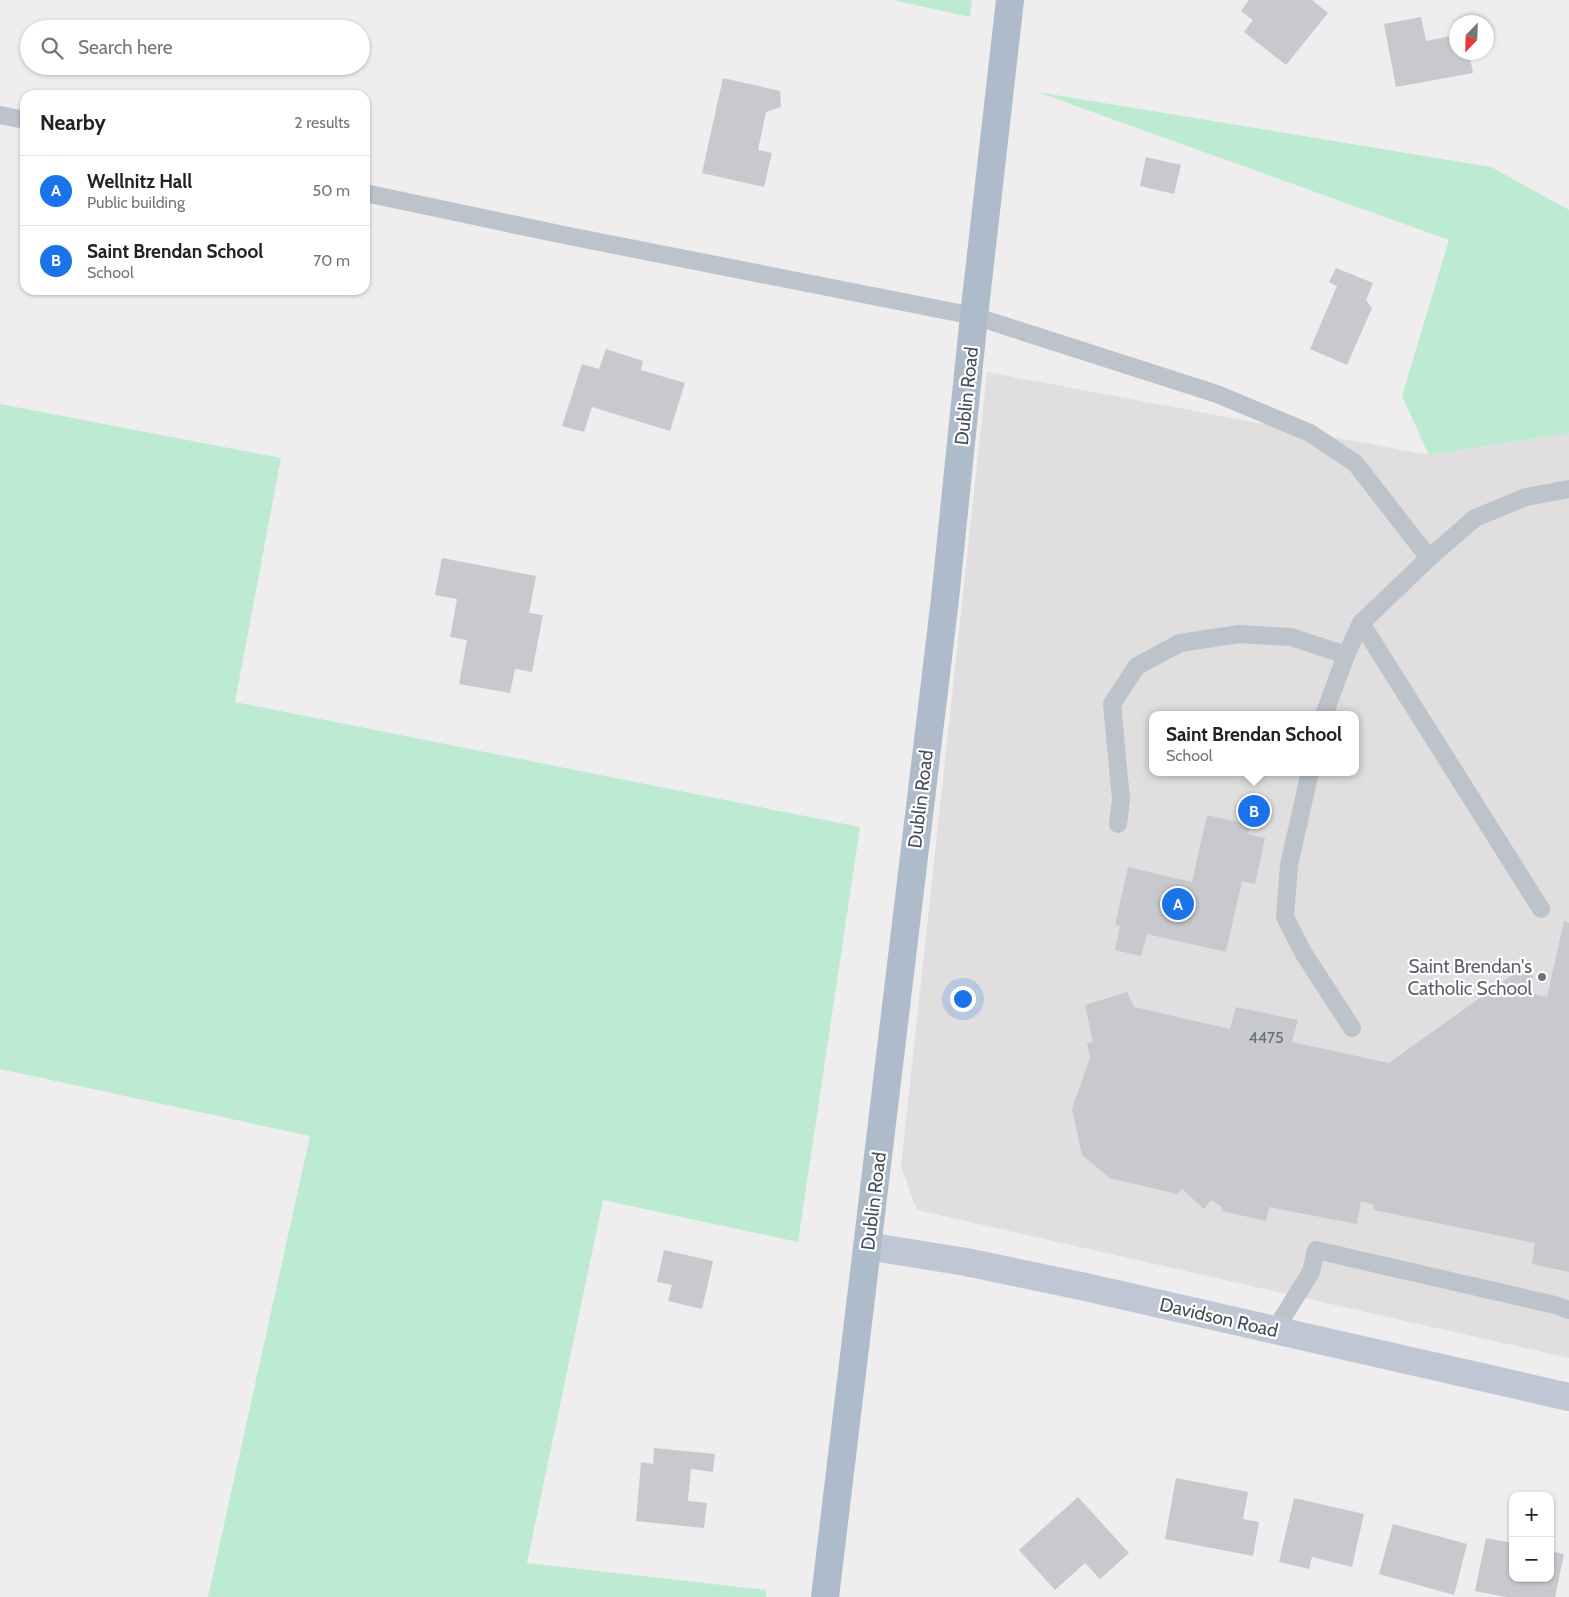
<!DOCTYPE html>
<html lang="en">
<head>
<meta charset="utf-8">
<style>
  :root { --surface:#fff; --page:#f6f6f6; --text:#222; --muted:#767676; --line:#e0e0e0; --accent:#1a73e8 }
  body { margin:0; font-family:Cabin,sans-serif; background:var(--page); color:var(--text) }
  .controls { position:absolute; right:15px; bottom:15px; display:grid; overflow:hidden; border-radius:10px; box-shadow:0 1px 4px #0004 }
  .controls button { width:45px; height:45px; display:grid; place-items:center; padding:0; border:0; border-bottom:1px solid var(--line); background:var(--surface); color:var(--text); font:25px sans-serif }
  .compass { position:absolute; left:1449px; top:15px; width:45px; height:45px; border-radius:50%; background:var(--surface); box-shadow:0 1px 4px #0004; rotate:203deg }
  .you { position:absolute; left:962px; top:998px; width:18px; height:18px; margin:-12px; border:4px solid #fff; border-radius:50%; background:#1a73e8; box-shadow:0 0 0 8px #1a73e833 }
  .badge { display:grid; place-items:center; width:32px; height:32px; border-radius:50%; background:var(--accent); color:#fff; font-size:16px; font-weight:700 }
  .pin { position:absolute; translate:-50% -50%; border:2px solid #fff; box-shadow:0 1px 5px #0006 }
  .popup { position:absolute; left:1149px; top:711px; width:210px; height:65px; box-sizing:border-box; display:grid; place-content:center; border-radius:10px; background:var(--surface); filter:drop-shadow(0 1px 4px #0005); font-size:16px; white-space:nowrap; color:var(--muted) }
  .popup b { font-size:19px; color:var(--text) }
  .popup::after { content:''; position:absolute; left:50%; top:100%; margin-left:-10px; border:10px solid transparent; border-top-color:var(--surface) }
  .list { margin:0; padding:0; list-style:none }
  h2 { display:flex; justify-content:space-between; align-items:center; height:65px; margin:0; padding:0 20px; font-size:21px }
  h2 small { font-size:16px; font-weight:400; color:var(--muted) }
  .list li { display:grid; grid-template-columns:32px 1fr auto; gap:15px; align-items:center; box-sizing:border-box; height:70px; padding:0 20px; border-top:1px solid var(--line) }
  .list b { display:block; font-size:19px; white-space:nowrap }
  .list p { margin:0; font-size:16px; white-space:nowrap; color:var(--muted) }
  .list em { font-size:16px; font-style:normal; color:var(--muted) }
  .icon { flex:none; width:28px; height:28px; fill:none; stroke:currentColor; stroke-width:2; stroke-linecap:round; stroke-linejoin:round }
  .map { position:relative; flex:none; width:1569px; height:1597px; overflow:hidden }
  .search { position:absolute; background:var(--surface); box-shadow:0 1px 4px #0004; left:20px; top:20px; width:350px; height:55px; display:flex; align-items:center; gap:12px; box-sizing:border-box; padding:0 18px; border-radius:28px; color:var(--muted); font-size:19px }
  .panel { position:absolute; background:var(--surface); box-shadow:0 1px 4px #0004; left:20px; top:90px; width:350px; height:205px; border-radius:15px }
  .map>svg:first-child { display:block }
</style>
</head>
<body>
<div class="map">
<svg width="1569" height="1597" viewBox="0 0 1569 1597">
  <rect width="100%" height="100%" fill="#efeded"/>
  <!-- education -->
  <path fill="#e0dede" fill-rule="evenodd" d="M987,372l442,83 140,-22v925l-652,-148 -16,-43zM1153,715h202v57h-202z"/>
  <!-- green -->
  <g fill="#bdebd1">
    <path d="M893,0h79l-2,17z"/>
    <path d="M1037,92l454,75 78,43v223l-140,22 -27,-59 47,-156z"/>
    <path d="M0,404l281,54 -46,244 625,125 -62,415 -195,-42 -76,363 239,27v7h-558l102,-461 -310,-67z"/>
  </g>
  <!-- building -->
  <g fill="#c7c9cf">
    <path d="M1249,0h63l16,13 -42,52 -42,-33 9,-12 -12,-9z"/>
    <path d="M1421,17l5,24 30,-6v17h13l4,21 -77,14 -12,-63z"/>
    <path d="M723,78l57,13 1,16 -15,5 -8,38 14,3 -8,34 -62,-14z"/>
    <path d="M1146,157l35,8 -7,29 -34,-8z"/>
    <path d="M1336,268l37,15 -7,17 6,8 -25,57 -37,-16 27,-63 -8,-4z"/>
    <path d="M606,349l37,12 -2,9 44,13 -15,48 -78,-24 -8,25 -22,-6 20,-62 17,5z"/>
    <path d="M442,558l94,18 -7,37 14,2 -11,57 -17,-3 -5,24 -51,-9 8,-44 -17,-3 7,-38 -22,-4z"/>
    <path d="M1207,815l43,10 -2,9 17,4 -10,46 -13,-3 -16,71 -79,-18 -6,22 -26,-6 5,-24 -5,-1 13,-58 64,15z"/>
    <path d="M1564,921l5,2v349l-37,-8 3,-21 -161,-33v-5l-13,-4 -4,23 -88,-17 -3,14 -44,-10v-4l-11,-7 -7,9 -22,-20 -5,5 -67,-16 -28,-23 -10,-46 18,-51 -3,-15 6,-1 -8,-37 42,-13 7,15 96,22 6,-22 62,13 -6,22 97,21 129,-92 15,5 -3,17 17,4z"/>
    <path d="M664,1250l49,11 -11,48 -34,-8 4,-16 -15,-3z"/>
    <path d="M654,1448l61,6 -2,18 -22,-3 -3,32 19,2 -3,25 -68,-7 5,-59 12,2z"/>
    <path d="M1176,1478l72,14 -5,27 16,3 -6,34 -88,-17z"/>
    <path d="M1078,1497l51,56 -29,26 -15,-16 -30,27 -36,-40z"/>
    <path d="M1294,1498l70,16 -12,53 -40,-10 -3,12 -30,-7z"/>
    <path d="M1393,1524l74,20 -13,51 -75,-21z"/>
    <path d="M1486,1538l27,5v35h37v-27l14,3 -9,43h-49l-31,-6z"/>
  </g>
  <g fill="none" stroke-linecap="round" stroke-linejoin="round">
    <!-- service -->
    <g stroke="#bcc3cb" stroke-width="18">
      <path d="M0,115l25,5"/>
      <path d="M365,193l199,42 410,81 243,78 93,39 45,30 74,95"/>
      <path d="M1361,623l180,286"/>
      <path d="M1324,715l22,-60 15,-32 68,-65 46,-40 51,-21 43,-8"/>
      <path d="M1310,772l-21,93 -4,52 19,37 48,74"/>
      <path d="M1118,824l3,-25 -9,-95 25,-38 43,-23 59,-9 52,3 55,18"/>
      <path d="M1275,1330l36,-58 5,-22 239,55 14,5"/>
    </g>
    <!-- secondary -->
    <path stroke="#bec7d3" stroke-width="28" d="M867,1246l99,16 115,24 488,111"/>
    <!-- primary -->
    <path stroke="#aebbca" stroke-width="28" d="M825,1597l120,-998 29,-283 36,-316"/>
  </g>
  <!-- markers -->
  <circle fill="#6b7280" stroke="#fff" stroke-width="2" cx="1542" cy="977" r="5"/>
  <g text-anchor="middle" stroke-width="4.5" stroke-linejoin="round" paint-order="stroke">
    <!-- number labels -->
    <g font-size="16" fill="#666e76">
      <text x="1266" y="1043">4475</text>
    </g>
    <!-- street labels -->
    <g font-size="19" fill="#464f59" stroke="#fff">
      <text transform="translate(966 396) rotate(-84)" y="7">Dublin Road</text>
      <text transform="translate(920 799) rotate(-83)" y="7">Dublin Road</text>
      <text transform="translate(873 1201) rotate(-83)" y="7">Dublin Road</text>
      <text transform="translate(1219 1317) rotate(13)" y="7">Davidson Road</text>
    </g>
    <!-- worship labels -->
    <g font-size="19" fill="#5b616d" stroke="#fff" text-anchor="end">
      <text x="1532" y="973">Saint Brendan's<tspan x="1532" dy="22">Catholic School</tspan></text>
    </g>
  </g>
</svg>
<div class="controls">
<button>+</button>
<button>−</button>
</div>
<svg class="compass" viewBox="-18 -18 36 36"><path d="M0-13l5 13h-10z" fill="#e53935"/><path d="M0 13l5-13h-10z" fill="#767676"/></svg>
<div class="you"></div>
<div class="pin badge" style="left:1178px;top:904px">A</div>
<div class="pin badge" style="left:1254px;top:811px">B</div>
<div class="popup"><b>Saint Brendan School</b>School</div>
<div class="search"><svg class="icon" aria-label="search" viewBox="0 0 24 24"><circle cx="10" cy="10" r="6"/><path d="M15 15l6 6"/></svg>Search here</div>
<section class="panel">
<h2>Nearby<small>2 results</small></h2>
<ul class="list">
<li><span class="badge">A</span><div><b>Wellnitz Hall</b><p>Public building</p></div><em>50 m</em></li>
<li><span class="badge">B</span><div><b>Saint Brendan School</b><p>School</p></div><em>70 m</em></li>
</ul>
</section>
</div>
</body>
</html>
